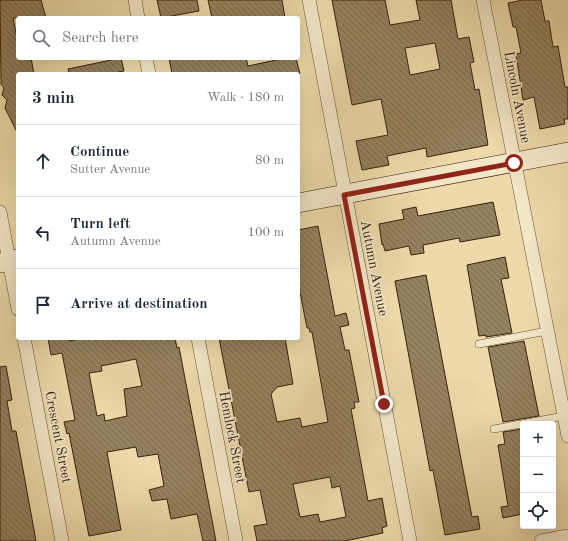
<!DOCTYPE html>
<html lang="en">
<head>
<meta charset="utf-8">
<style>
  :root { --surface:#fff; --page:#f2f2f3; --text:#1f2937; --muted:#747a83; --line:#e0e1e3 }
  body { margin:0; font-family:"Old Standard TT",serif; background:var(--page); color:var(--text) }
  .controls { position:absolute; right:12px; bottom:12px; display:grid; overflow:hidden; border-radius:4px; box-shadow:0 4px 16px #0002 }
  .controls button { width:36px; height:36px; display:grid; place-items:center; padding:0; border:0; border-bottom:1px solid var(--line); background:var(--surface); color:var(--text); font:20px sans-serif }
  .stop { position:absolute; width:12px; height:12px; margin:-9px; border:3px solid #8f2418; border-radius:50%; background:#fff }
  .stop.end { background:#8f2418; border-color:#fff; box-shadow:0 1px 4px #0008 }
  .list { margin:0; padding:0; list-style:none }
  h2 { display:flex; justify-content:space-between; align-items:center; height:52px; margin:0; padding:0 16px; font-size:17px }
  h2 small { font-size:13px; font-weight:400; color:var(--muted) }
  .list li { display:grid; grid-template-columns:26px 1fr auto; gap:12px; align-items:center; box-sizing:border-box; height:72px; padding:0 16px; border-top:1px solid var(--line) }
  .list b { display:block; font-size:15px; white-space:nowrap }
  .list p { margin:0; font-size:13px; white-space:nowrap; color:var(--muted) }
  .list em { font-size:13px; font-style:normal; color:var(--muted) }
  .icon { flex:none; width:22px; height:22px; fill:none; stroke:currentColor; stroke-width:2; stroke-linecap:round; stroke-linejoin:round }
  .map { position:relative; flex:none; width:568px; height:541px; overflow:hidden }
  .search { position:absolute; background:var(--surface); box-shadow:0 4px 16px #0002; left:16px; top:16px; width:284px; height:44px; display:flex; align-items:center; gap:10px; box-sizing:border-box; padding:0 14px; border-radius:4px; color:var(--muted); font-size:15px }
  .panel { position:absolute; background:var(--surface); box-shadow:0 4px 16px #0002; left:16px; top:72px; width:284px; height:268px; border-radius:4px }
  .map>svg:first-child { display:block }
</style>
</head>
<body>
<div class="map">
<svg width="568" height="541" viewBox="0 0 568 541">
  <defs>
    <pattern id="building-back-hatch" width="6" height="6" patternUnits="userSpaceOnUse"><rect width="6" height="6" fill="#95825e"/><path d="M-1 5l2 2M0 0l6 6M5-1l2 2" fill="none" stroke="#7a6a4c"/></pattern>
  </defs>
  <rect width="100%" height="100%" fill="#ecdaaa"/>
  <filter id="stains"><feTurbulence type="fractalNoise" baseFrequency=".005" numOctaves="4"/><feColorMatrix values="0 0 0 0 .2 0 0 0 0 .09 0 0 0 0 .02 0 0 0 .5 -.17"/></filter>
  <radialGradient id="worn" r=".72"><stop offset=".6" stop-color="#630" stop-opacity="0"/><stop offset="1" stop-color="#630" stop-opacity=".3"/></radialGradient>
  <!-- building -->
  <g fill="url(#building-back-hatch)" stroke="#36220c" fill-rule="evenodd">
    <path d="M0,0h41l5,18h-33l5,25v15h13l3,16h-16v60l-13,-26 2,-8 -5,-5 2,-7 -3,-4z"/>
    <path d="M157,0h40l2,11 -38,7z"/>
    <path d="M208,0h74l3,18h-73z"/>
    <path d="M332,0h53l5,25 30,-5 -4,-20h35l7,39 11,-2 5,25 -4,1 5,27 4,-1 9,56 -61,12 -1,-9 -39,8 2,9 -27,5 -6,-29 32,-6 -7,-36 -29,6zM435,43l5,26 -30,6 -5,-27z"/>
    <path d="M523,0h18l4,21h4l4,26 5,-1 7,41h3v32h-4l1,5 -25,5 -6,-32 -11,3 -7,-46 5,-1 -5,-26h-3l-5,-24z"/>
    <path d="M121,58l3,13 -16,3h-39l-1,-5z"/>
    <path d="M169,58h77l2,8 38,-8h10l4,16h-128z"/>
    <path d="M493,202l7,33 -40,7 -1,-4 -36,7 1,8 -13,2 -2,-9 -24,5 -2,-7 -1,1 -3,-21 25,-5 -2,-9 14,-3 2,9z"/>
    <path d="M318,226l17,90 11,-3 3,12 -9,2 5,23h4l10,52h-5l1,6 -4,1 17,92 14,-3 5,28 -5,2 1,5 -38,8h-88l-3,-15 13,-2 -7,-34 -11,2 -30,-154h66l8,46 -16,3 -6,7 6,28 23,-4 2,9 26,-5 -16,-90h-2l-1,-4h-2l-9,-46v-52zM330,477l2,11 8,-2 6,31 -26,5 -2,-8 -18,3 -7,-33z"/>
    <path d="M505,257l4,21 -8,1 11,54 -26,4v-2l-7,1 -12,-71z"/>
    <path d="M426,275l46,242 6,-1 2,13 -35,6 -12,-65 -3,1 -35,-190z"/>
    <path d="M48,338h20l1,3 15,-3h91l2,10 2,-1 37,194h-13l-6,-27 -26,5 -4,-20 -15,2 -3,-11 15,-4 -6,-32 -20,3 -2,-10 -29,5 14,78 -32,6 -20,-103 -2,1 -3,-12 11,-2 -13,-67 -11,2zM136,359l6,27 -18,3 3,27 -22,5 -1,-7 -7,2 -8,-43 13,-2 -1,-5z"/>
    <path d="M524,341l15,75 -36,6 -15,-75z"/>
    <path d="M6,366l6,34 -5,1 5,30h4l20,110h-36v-174z"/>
    <path d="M523,429v85l-20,4 -2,-11 7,-1 -10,-61 7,-1 -2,-12z"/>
  </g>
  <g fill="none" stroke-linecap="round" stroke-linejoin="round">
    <defs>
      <g id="lane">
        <path d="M479,344l68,-13"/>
        <path d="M494,429l70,-13"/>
      </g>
      <g id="street">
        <path d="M135,0l3,18"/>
        <path d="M309,0l101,541"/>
        <path d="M483,0l85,436"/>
        <path d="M146,58l3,16"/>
        <path d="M0,212l18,97"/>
        <path d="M24,338l38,203"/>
        <path d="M198,338l38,203"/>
        <path d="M541,541l27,-5"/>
      </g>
      <g id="secondary">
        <path d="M298,203l270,-51"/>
        <path d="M0,263l18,-4"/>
      </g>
    </defs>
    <!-- lane casing -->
    <use href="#lane" stroke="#645034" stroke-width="8"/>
    <!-- street casing -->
    <use href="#street" stroke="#645034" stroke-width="14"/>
    <!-- secondary casing -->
    <use href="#secondary" stroke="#36220c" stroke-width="20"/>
    <!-- lane -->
    <use href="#lane" stroke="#f3e7c8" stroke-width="7"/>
    <!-- street -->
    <use href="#street" stroke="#f3e7c8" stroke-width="13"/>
    <!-- secondary -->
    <use href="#secondary" stroke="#f3e7c8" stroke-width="19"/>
  </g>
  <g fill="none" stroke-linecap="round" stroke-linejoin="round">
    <!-- route -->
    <path stroke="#8f2418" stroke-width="5" d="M384,404l-40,-209 170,-32"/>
  </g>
  <g text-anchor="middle" stroke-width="3.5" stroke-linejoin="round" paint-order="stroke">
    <!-- street labels -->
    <g font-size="14" fill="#36220c" stroke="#f3e7c8">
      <text transform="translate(518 97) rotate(79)" y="5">Lincoln Avenue</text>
      <text transform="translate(375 268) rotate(79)" y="5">Autumn Avenue</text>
      <text transform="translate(59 437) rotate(79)" y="5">Crescent Street</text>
      <text transform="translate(233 437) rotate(79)" y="5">Hemlock Street</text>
    </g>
  </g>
  <rect width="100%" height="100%" filter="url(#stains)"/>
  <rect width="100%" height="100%" fill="url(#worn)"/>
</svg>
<div class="controls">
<button>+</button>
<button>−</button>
<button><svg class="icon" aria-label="locate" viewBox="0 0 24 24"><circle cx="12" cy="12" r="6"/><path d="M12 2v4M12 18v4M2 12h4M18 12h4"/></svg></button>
</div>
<div class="stop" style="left:514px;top:163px"></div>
<div class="stop end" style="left:384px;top:404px"></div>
<div class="search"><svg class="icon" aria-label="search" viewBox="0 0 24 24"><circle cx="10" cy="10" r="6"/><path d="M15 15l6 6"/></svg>Search here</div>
<section class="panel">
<h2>3 min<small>Walk · 180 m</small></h2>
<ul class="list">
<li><svg class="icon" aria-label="ahead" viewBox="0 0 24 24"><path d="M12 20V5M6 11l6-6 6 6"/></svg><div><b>Continue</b><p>Sutter Avenue</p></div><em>80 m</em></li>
<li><svg class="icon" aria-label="left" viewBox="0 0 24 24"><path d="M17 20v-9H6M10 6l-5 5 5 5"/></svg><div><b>Turn left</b><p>Autumn Avenue</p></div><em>100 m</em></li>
<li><svg class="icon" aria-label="arrive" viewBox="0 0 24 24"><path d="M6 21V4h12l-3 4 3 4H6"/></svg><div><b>Arrive at destination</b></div></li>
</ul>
</section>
</div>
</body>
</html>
